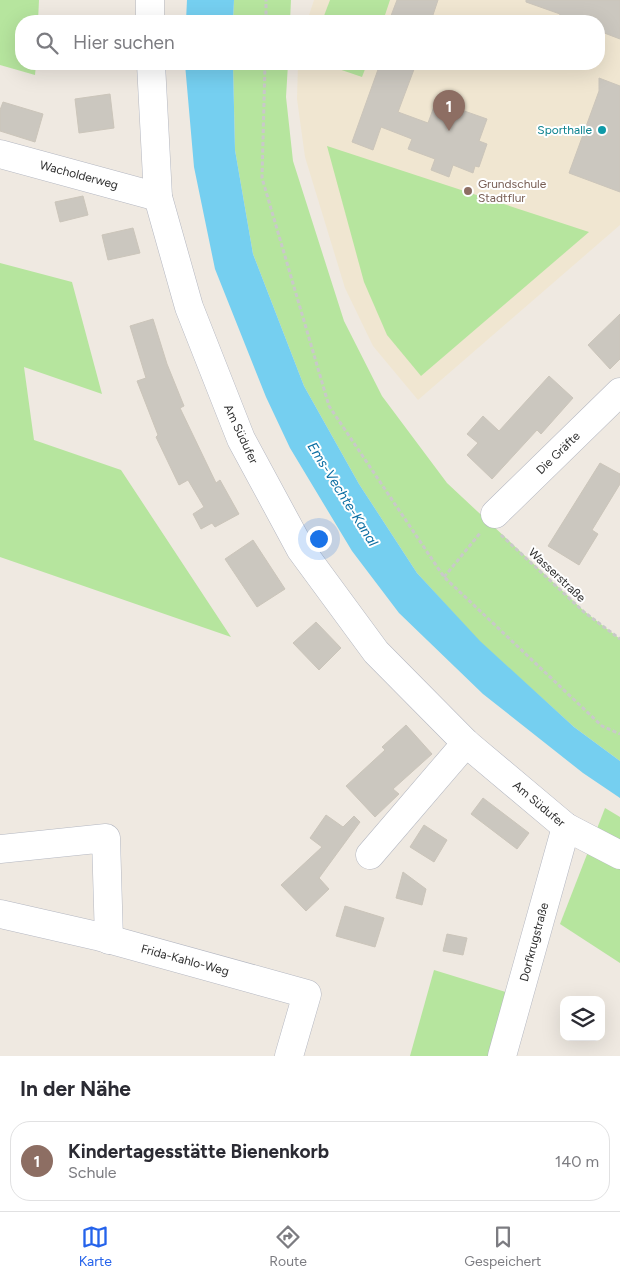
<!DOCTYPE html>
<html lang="de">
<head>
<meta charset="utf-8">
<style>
  :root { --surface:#fff; --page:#f7f7f7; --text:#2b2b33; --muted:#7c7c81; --line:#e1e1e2; --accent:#2563eb }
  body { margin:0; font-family:Figtree,sans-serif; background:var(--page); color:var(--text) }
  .controls { position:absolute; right:15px; bottom:15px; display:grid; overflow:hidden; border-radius:10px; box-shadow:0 5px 20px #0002 }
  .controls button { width:45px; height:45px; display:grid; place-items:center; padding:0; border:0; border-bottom:1px solid var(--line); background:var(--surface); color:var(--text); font:25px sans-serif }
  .you { position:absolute; left:318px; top:538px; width:18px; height:18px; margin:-12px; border:4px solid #fff; border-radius:50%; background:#1a73e8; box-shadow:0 0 0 8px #1a73e833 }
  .badge { display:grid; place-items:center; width:32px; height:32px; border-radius:50%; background:var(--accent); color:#fff; font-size:16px; font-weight:700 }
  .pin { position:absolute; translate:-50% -41px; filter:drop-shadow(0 1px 2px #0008) }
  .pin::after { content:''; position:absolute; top:26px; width:18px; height:15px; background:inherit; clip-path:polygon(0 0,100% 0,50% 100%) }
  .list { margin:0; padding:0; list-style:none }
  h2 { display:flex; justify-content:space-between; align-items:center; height:65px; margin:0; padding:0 20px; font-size:21px }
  h2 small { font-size:16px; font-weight:400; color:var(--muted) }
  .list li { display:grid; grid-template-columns:32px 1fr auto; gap:15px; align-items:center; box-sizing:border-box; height:80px; margin:0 10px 10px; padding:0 10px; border:1px solid var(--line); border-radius:20px }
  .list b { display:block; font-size:19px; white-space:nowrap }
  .list p { margin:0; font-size:16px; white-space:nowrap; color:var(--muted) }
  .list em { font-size:16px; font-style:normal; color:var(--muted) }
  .icon { flex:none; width:28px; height:28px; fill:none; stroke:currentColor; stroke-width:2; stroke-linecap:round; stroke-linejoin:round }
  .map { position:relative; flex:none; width:620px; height:1056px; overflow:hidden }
  .search { position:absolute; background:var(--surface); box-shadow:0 5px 20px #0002; left:15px; right:15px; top:15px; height:55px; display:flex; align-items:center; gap:12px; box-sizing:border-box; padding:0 18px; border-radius:20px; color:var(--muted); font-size:19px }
  .sheet { height:155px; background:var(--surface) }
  nav { display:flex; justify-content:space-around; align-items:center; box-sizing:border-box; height:70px; border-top:1px solid var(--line); background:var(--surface); font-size:14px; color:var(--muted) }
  nav a { display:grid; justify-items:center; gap:2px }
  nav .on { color:var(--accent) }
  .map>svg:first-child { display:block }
</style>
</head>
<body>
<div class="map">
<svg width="620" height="1056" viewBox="0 0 620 1056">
  <rect width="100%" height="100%" fill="#efe9e1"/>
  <!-- education -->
  <path fill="#f0e6d1" d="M314,0h306v225l-202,175 -45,-54 -28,-58 -40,-131 -8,-58 1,-35h301v-43h-292z"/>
  <!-- green -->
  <g fill="#b6e59e">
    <path d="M0,0h39l-1,21h-17v43h15l-1,11 -35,-10z"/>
    <path d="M234,0h57l-1,21h-57z"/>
    <path d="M330,0h60l-7,21h-61z"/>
    <path d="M233,64h55l-2,33 7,64 51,160 38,75 65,87 137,128 36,28v122l-46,-34 -95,-86 -62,-68 -58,-89 -55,-98 -51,-132 -18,-104z"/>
    <path d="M324,64h43l-5,13z"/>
    <path d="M327,146l262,86 -168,144 -34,-41 -23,-53z"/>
    <path d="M0,263l72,19 30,112 -78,-27 10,73 87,30 110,167 -231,-80z"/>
    <path d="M605,808l15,9v146l-60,-39z"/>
    <path d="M434,970l75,23 -17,63h-82z"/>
  </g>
  <!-- water -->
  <g fill="#75cff0">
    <path d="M187,0h47l-1,21h-47z"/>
    <path d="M185,64h48l2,86 18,104 51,132 55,98 58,89 63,68 94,86 46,34v37l-37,-25 -100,-79 -84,-81 -47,-62 -62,-103 -24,-51 -51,-128 -21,-102z"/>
  </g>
  <!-- building -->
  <g fill="#cbc7bf" stroke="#cbc5ba">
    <path d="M397,0h41l-7,21h-42z"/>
    <path d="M526,0h94v39l-21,-8v-10h-41l2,-7 -34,-12z"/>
    <path d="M380,64h36l-18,48 30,11 8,-22 51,18 -8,22 8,3 -8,23 -4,-1 -2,7 -20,-8 -4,12 -18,-7 4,-11 -27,-10 4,-10 -31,-12 -8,23 -21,-8z"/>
    <path d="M599,78l21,8v106l-51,-19 30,-82z"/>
    <path d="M110,94l4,34 -35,5 -4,-34z"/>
    <path d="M3,102l40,12 -8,28 -35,-11v-21z"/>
    <path d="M83,196l5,19 -28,7 -5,-20z"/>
    <path d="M133,228l7,25 -32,7 -6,-25z"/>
    <path d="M620,314v45l-10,10 -22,-24z"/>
    <path d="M153,319l14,45 17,42 -4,2 36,75 4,-3 19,34 -24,13 -3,-4 -11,6 -8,-15 11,-7 -16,-27 -9,5 -23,-48 2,-2 -21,-54 9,-3 -16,-52z"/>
    <path d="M549,376l24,22 -32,36 -4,-4 -45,49 -25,-24 11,-12 -11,-9 16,-18 16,15z"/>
    <path d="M600,463l20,11v10l-28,46 6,4 -19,31 -31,-19z"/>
    <path d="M253,540l32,49 -28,18 -32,-48z"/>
    <path d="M316,622l25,26 -22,22 -26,-27z"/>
    <path d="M406,725l26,29 -39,35 6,5 -24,23 -29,-31 39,-36 -3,-3z"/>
    <path d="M483,798l46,35 -12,16 -46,-35z"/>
    <path d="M326,815l17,12 11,-11 6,6 -41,56 10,11 -23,22 -25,-26 41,-38 -12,-9z"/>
    <path d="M424,825l23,15 -13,22 -24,-15z"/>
    <path d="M403,872l23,17 -4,16 -26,-7z"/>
    <path d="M345,906l39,12 -9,29 -39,-11z"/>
    <path d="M447,934l20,4 -4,17 -20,-4z"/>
  </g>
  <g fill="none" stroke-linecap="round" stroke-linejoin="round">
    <defs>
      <g id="minor">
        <path d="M150,0v21"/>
        <path d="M151,64l7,133 31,110 52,132 60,111 75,102 90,91 100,84 54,28"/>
        <path d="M0,154l158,43"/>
        <path d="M495,514l125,-122"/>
        <path d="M0,849l106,-11 3,102"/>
        <path d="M370,855l96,-112"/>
        <path d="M0,914l97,22 210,58 -18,62"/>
        <path d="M502,1056l64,-229"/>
      </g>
    </defs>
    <!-- minor casing -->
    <use href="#minor" stroke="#b4b7c1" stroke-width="29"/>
    <!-- path -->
    <g stroke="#c9c9c9" stroke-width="3" stroke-dasharray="4 2.5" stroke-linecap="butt">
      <path d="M266,21v-21"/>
      <path d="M265,64l-3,114 67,228 115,171 158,149 18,8"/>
      <path d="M501,535l83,77 36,27"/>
      <path d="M444,577l37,-45"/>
    </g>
    <!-- minor -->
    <use href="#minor" stroke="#fff" stroke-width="28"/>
  </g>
  <!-- markers -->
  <circle fill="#0f9aa8" stroke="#fff" stroke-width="2" cx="602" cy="130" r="5"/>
  <circle fill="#8d6e63" stroke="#fff" stroke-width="2" cx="468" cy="191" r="5"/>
  <g text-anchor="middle" stroke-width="4" stroke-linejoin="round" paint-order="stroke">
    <!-- culture labels -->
    <g font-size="12" fill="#0d838f" stroke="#fff" text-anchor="end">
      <text x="592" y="134">Sporthalle</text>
    </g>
    <!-- street labels -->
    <g font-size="12" fill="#2e2e2e" stroke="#fff">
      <text transform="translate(79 175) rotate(15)" y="4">Wacholderweg</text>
      <text transform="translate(241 434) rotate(65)" y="4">Am Südufer</text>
      <text transform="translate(558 453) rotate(-44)" y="4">Die Gräfte</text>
      <text transform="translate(557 575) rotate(43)" y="4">Wasserstraße</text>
      <text transform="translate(539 804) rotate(40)" y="4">Am Südufer</text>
      <text transform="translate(534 942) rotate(-75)" y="4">Dorfkrugstraße</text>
      <text transform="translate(185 960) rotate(15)" y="4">Frida-Kahlo-Weg</text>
    </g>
    <!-- education labels -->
    <g font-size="12" fill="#785e54" stroke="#fff" text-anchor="start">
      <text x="478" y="188">Grundschule<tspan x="478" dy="14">Stadtflur</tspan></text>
    </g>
    <!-- water labels -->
    <g font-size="14" font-style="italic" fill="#0d6fa3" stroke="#fff">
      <text transform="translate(343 494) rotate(58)" y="5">Ems-Vechte-Kanal</text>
    </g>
  </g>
</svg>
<div class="controls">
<button><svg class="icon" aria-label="layers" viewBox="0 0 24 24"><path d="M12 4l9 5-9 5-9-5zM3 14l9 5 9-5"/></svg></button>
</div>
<div class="you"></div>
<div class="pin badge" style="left:449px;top:131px;background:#8d6e63">1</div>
<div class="search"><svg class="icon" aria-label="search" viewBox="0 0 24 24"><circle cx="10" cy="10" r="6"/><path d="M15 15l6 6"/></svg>Hier suchen</div>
</div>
<section class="sheet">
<h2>In der Nähe<small></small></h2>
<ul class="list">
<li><span class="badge" style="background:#8d6e63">1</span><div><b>Kindertagesstätte Bienenkorb</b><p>Schule</p></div><em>140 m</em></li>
</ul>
</section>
<nav>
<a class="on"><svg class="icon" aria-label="map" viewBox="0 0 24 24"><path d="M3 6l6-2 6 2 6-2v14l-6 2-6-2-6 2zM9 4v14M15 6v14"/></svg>Karte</a>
<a><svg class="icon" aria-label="directions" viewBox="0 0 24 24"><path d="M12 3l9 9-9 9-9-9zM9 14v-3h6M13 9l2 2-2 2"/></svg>Route</a>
<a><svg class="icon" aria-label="saved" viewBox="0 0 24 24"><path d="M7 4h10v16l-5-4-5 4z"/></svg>Gespeichert</a>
</nav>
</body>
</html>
